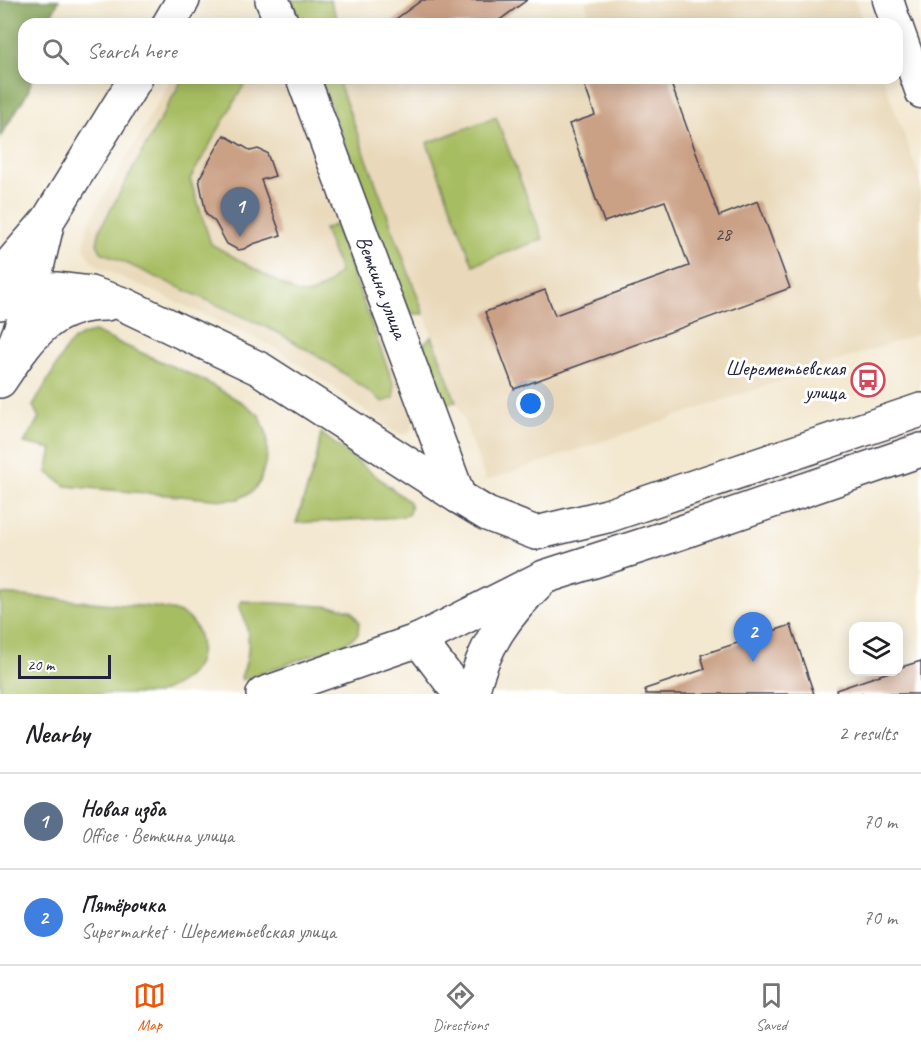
<!DOCTYPE html>
<html lang="en">
<head>
<meta charset="utf-8">
<style>
  :root { --surface:#fff; --page:#f6f6f6; --text:#202124; --muted:#757577; --line:#e0e0e0; --accent:#ea580c }
  body { margin:0; font-family:Caveat,sans-serif; background:var(--page); color:var(--text) }
  .controls { position:absolute; right:18px; bottom:18px; display:grid; overflow:hidden; border-radius:12px; box-shadow:0 3px 15px #0003 }
  .controls button { width:54px; height:54px; display:grid; place-items:center; padding:0; border:0; border-bottom:2px solid var(--line); background:var(--surface); color:var(--text); font:30px sans-serif }
  .scale { position:absolute; left:18px; bottom:15px; width:93px; box-sizing:border-box; padding-left:6px; border:3px solid #22223b; border-top:0; font-size:16px; line-height:21px; white-space:nowrap; color:#22223b; -webkit-text-stroke:4px #fff; paint-order:stroke }
  .you { position:absolute; left:531px; top:404px; width:21px; height:21px; margin:-15px; border:4px solid #fff; border-radius:50%; background:#1a73e8; box-shadow:0 0 0 9px #1a73e833 }
  .badge { display:grid; place-items:center; width:39px; height:39px; border-radius:50%; background:var(--accent); color:#fff; font-size:20px; font-weight:700 }
  .pin { position:absolute; translate:-50% -50px; filter:drop-shadow(0 2px 3px #0008) }
  .pin::after { content:''; position:absolute; top:32px; width:21px; height:18px; background:inherit; clip-path:polygon(0 0,100% 0,50% 100%) }
  .list { margin:0; padding:0; list-style:none }
  h2 { display:flex; justify-content:space-between; align-items:center; height:78px; margin:0; padding:0 24px; font-size:26px }
  h2 small { font-size:20px; font-weight:400; color:var(--muted) }
  .list li { display:grid; grid-template-columns:39px 1fr auto; gap:18px; align-items:center; box-sizing:border-box; height:96px; padding:0 24px; border-top:2px solid var(--line) }
  .list b { display:block; font-size:22px; white-space:nowrap }
  .list p { margin:0; font-size:20px; white-space:nowrap; color:var(--muted) }
  .list em { font-size:20px; font-style:normal; color:var(--muted) }
  .icon { flex:none; width:33px; height:33px; fill:none; stroke:currentColor; stroke-width:2; stroke-linecap:round; stroke-linejoin:round }
  .map { position:relative; flex:none; width:921px; height:694px; overflow:hidden }
  .search { position:absolute; background:var(--surface); box-shadow:0 3px 15px #0003; left:18px; right:18px; top:18px; height:66px; display:flex; align-items:center; gap:15px; box-sizing:border-box; padding:0 21px; border-radius:18px; color:var(--muted); font-size:22px }
  .sheet { height:270px; background:var(--surface) }
  nav { display:flex; justify-content:space-around; align-items:center; box-sizing:border-box; height:84px; border-top:2px solid var(--line); background:var(--surface); font-size:16px; color:var(--muted) }
  nav a { display:grid; justify-items:center; gap:3px }
  nav .on { color:var(--accent) }
  .map>svg:first-child { display:block }
</style>
</head>
<body>
<div class="map">
<svg width="921" height="694" viewBox="0 0 921 694">
  <rect width="100%" height="100%" fill="#fff"/>
  <filter id="ink" filterUnits="userSpaceOnUse"><feTurbulence type="fractalNoise" baseFrequency=".0167" numOctaves="2"/><feDisplacementMap in="SourceGraphic" scale="12" xChannelSelector="R" yChannelSelector="G"/><feConvolveMatrix kernelMatrix="1 2 1 2 8 2 1 2 1" color-interpolation-filters="sRGB"/></filter>
  <filter id="wash" filterUnits="userSpaceOnUse"><feTurbulence type="fractalNoise" baseFrequency=".008" numOctaves="4" result="noise"/><feDisplacementMap in="SourceGraphic" scale="24" xChannelSelector="R" yChannelSelector="G"/><feGaussianBlur stdDeviation="1.35" result="paint"/><feColorMatrix in="noise" values="0 0 0 0 0 0 0 0 0 0 0 0 0 0 0 0 0 1.4 0 .05"/><feComposite in="paint" operator="in"/></filter>
  <g filter="url(#wash)">
    <rect width="100%" height="100%" fill="#f3e8d0"/>
    <!-- built -->
    <g fill="#e9d9ba">
      <path d="M591,0h264l9,24h-333l59,-6 -5,-16z"/>
      <path d="M172,78h113l128,339v10l-3,5 -7,3 -9,-3 -77,-56 -45,-30 -172,-79 -10,-8 -6,-12 4,-23z"/>
      <path d="M337,78h53l10,14 20,-14h463l38,103v152l-435,148z"/>
    </g>
    <!-- green -->
    <g fill="#a7bd62" stroke="#64704e" stroke-width="1.5">
      <path d="M292,0h38l10,24h-38z"/>
      <path d="M183,78h65l-58,101 21,65 86,49 15,1 16,-10 12,-13 -16,-42 11,-4 59,161v12l-11,4 -57,-41 -47,-28 -178,-81 -4,-8 3,-15z"/>
      <path d="M320,78h17l87,236h-11l-8,-9z"/>
      <path d="M496,117l47,122 -70,26 -46,-122z"/>
      <path d="M94,332l107,47 42,24 17,13 7,19v21l-7,26 -8,10 -14,7 -14,1 -158,-14 -19,-14 5,-23 -28,-6 15,-25 -6,-12 34,-59c8,-9 15,-13 27,-15z"/>
      <path d="M432,336l24,66 -14,3 -19,-51 1,-11z"/>
      <path d="M321,433l88,69 2,6 -3,7 -7,2 -105,6 20,-62z"/>
      <path d="M0,594c42,4 83,7 125,11 16,1 46,2 59,10 14,8 18,26 16,40 -3,21 -26,32 -43,39h-157z"/>
      <path d="M242,601l95,6 15,4 7,11 -1,12 -12,9 -104,37 -1,-3c10,-23 10,-48 -2,-71z"/>
    </g>
    <!-- forest -->
    <path fill="#85a458" stroke="#54634a" stroke-width="1.5" d="M0,0h59l-12,24h-23v54h8l-4,14 -28,45z"/>
    <g id="blocks">
      <!-- building -->
      <g fill="#cba186">
        <path d="M422,0h105l-33,24h-105z"/>
        <path d="M582,78h87l50,138 39,-15 32,87 -276,101 -29,-77 60,-22 10,25 134,-49 -24,-65 -61,21 -35,-98 26,-9z"/>
        <path d="M224,135l27,16 7,-2 9,4 8,23 -14,4 20,55 -28,9 -9,5 -6,1 -11,-6 -12,-22 -9,-8 -7,-35z"/>
        <path d="M791,625l23,69h-168l-1,-5 60,-20 -4,-14z"/>
        <path d="M921,661v33h-84l-1,-4 53,-18h9v-4z"/>
      </g>
    </g>
  </g>
  <g filter="url(#ink)">
    <use href="#blocks" fill-opacity="0" stroke="#414051" stroke-width="1.5"/>
    <g fill="none" stroke-linecap="round" stroke-linejoin="round">
      <defs>
        <g id="minor">
          <path d="M888,0l8,24"/>
          <path d="M897,25l24,68"/>
        </g>
        <g id="tertiary">
          <path d="M272,0l10,24"/>
          <path d="M169,24l14,-24"/>
          <path d="M303,78l156,419"/>
          <path d="M0,276l48,-56 88,-142"/>
          <path d="M6,365l19,-47 22,-93"/>
          <path d="M419,640l41,54"/>
          <path d="M472,694c11,-48 34,-80 69,-114"/>
        </g>
        <g id="secondary">
          <path d="M0,303l34,-13 22,-1 34,4 33,11 137,65 199,128 28,17 49,19 71,-17 314,-106"/>
          <path d="M0,381c29,-43 49,-77 106,-77"/>
          <path d="M263,694l156,-54 125,-63 109,-35 268,-92"/>
        </g>
      </defs>
      <!-- minor casing -->
      <use href="#minor" stroke="#414051" stroke-width="33"/>
      <!-- tertiary casing -->
      <use href="#tertiary" stroke="#414051" stroke-width="36"/>
      <!-- secondary casing -->
      <use href="#secondary" stroke="#414051" stroke-width="36"/>
      <!-- minor -->
      <use href="#minor" stroke="#fff" stroke-width="30"/>
      <!-- tertiary -->
      <use href="#tertiary" stroke="#fff" stroke-width="33"/>
      <!-- secondary -->
      <use href="#secondary" stroke="#fff" stroke-width="33"/>
    </g>
  </g>
  <!-- icons -->
  <defs>
    <symbol id="bus-ring" viewBox="-11 -11 22 22"><circle r="9.5" fill="#fff" stroke="#d1495b" stroke-width="1.5"/><path d="M-5-6H5V4H4V6H2V4H-2V6H-4V4H-5ZM-3.5-4V0h7V-4ZM-3.5 1.2v1.5H-2V1.2ZM2 1.2v1.5H3.5V1.2Z" fill="#d1495b"/></symbol>
  </defs>
  <g fill-rule="evenodd">
    <use href="#bus-ring" x="849" y="361" width="38" height="38"/>
  </g>
  <g text-anchor="middle" stroke-width="6" stroke-linejoin="round" paint-order="stroke">
    <!-- number labels -->
    <g font-size="18" fill="#4c424e">
      <text x="723" y="240">28</text>
    </g>
    <!-- street labels -->
    <g font-size="21" fill="#22223b" stroke="#fff">
      <text transform="translate(382 287) rotate(69)" y="7">Веткина улица</text>
    </g>
    <!-- poi labels -->
    <g font-size="21" fill="#22223b" stroke="#fff" text-anchor="end">
      <text x="845" y="375">Шереметьевская<tspan x="845" dy="24">улица</tspan></text>
    </g>
  </g>
</svg>
<div class="controls">
<button><svg class="icon" aria-label="layers" viewBox="0 0 24 24"><path d="M12 4l9 5-9 5-9-5zM3 14l9 5 9-5"/></svg></button>
</div>
<div class="scale">20 m</div>
<div class="you"></div>
<div class="pin badge" style="left:240px;top:237px;background:#5c6f8a">1</div>
<div class="pin badge" style="left:753px;top:662px;background:#3f7fe0">2</div>
<div class="search"><svg class="icon" aria-label="search" viewBox="0 0 24 24"><circle cx="10" cy="10" r="6"/><path d="M15 15l6 6"/></svg>Search here</div>
</div>
<section class="sheet">
<h2>Nearby<small>2 results</small></h2>
<ul class="list">
<li><span class="badge" style="background:#5c6f8a">1</span><div><b>Новая изба</b><p>Office · Веткина улица</p></div><em>70 m</em></li>
<li><span class="badge" style="background:#3f7fe0">2</span><div><b>Пятёрочка</b><p>Supermarket · Шереметьевская улица</p></div><em>70 m</em></li>
</ul>
</section>
<nav>
<a class="on"><svg class="icon" aria-label="map" viewBox="0 0 24 24"><path d="M3 6l6-2 6 2 6-2v14l-6 2-6-2-6 2zM9 4v14M15 6v14"/></svg>Map</a>
<a><svg class="icon" aria-label="directions" viewBox="0 0 24 24"><path d="M12 3l9 9-9 9-9-9zM9 14v-3h6M13 9l2 2-2 2"/></svg>Directions</a>
<a><svg class="icon" aria-label="saved" viewBox="0 0 24 24"><path d="M7 4h10v16l-5-4-5 4z"/></svg>Saved</a>
</nav>
</body>
</html>
